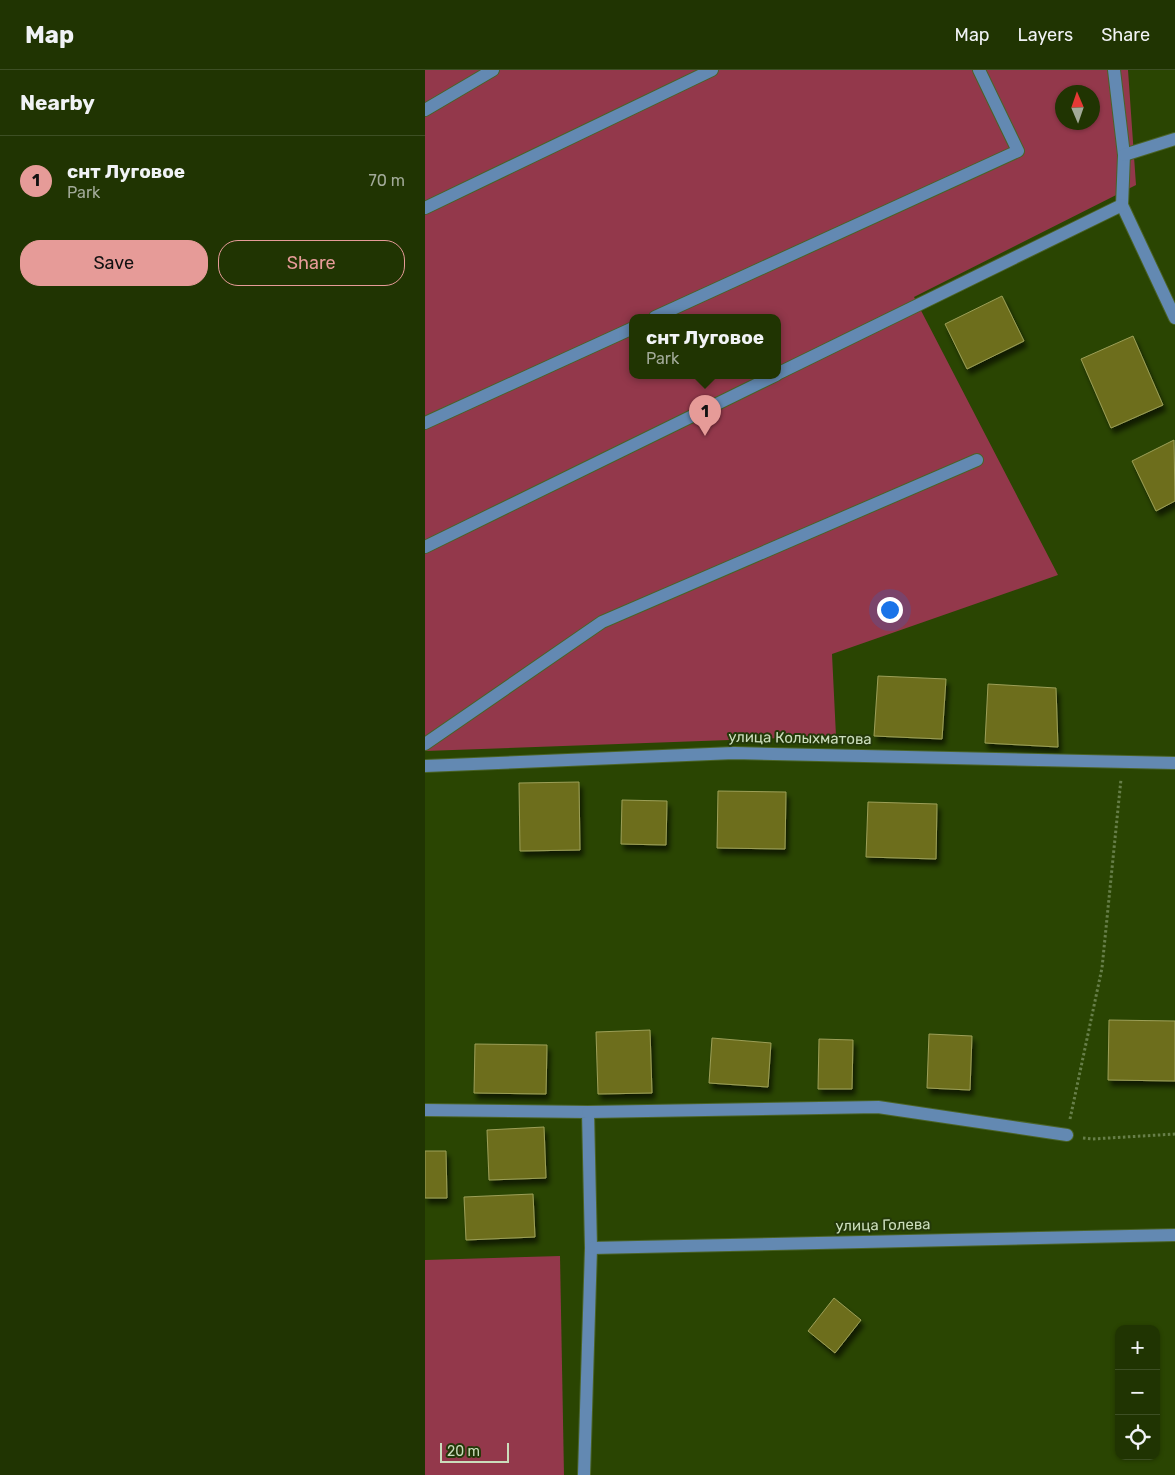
<!DOCTYPE html>
<html lang="en">
<head>
<meta charset="utf-8">
<style>
  :root { --surface:#203402; --page:#2d3f11; --text:#f1f3f6; --muted:#a2aa99; --line:#3d4f24; --accent:#e69b98 }
  body { margin:0; font-family:Rubik,sans-serif; background:var(--page); color:var(--text) }
  .controls { position:absolute; right:15px; bottom:15px; display:grid; overflow:hidden; border-radius:10px; box-shadow:0 1px 4px #0004 }
  .controls button { width:45px; height:45px; display:grid; place-items:center; padding:0; border:0; border-bottom:1px solid var(--line); background:var(--surface); color:var(--text); font:25px sans-serif }
  .compass { position:absolute; left:630px; top:15px; width:45px; height:45px; border-radius:50%; background:var(--surface); box-shadow:0 1px 4px #0004; rotate:358deg }
  .scale { position:absolute; left:15px; bottom:12px; width:69px; box-sizing:border-box; padding-left:5px; border:2px solid #cbddbc; border-top:0; font-size:14px; line-height:18px; white-space:nowrap; color:#cbddbc; -webkit-text-stroke:4px #243909; paint-order:stroke }
  .you { position:absolute; left:464px; top:539px; width:18px; height:18px; margin:-12px; border:4px solid #fff; border-radius:50%; background:#1a73e8; box-shadow:0 0 0 8px #1a73e833 }
  .badge { display:grid; place-items:center; width:32px; height:32px; border-radius:50%; background:var(--accent); color:#111; font-size:16px; font-weight:700 }
  .pin { position:absolute; translate:-50% -41px; filter:drop-shadow(0 1px 2px #0008) }
  .pin::after { content:''; position:absolute; top:26px; width:18px; height:15px; background:inherit; clip-path:polygon(0 0,100% 0,50% 100%) }
  .popup { position:absolute; left:204px; top:244px; width:152px; height:65px; box-sizing:border-box; display:grid; place-content:center; border-radius:10px; background:var(--surface); filter:drop-shadow(0 1px 4px #0005); font-size:16px; white-space:nowrap; color:var(--muted) }
  .popup b { font-size:19px; color:var(--text) }
  .popup::after { content:''; position:absolute; left:50%; top:100%; margin-left:-10px; border:10px solid transparent; border-top-color:var(--surface) }
  .list { margin:0; padding:0; list-style:none }
  h2 { display:flex; justify-content:space-between; align-items:center; height:65px; margin:0; padding:0 20px; font-size:21px }
  h2 small { font-size:16px; font-weight:400; color:var(--muted) }
  .list li { display:grid; grid-template-columns:32px 1fr auto; gap:15px; align-items:center; box-sizing:border-box; height:90px; padding:0 20px; border-top:1px solid var(--line) }
  .list b { display:block; font-size:19px; white-space:nowrap }
  .list p { margin:0; font-size:16px; white-space:nowrap; color:var(--muted) }
  .list em { font-size:16px; font-style:normal; color:var(--muted) }
  .actions { display:flex; gap:10px; padding:15px 20px }
  .actions a { flex:1; padding:11px 0; border:1px solid var(--accent); border-radius:20px; text-align:center; font-size:18px; color:var(--accent) }
  .actions .main { background:var(--accent); color:#111 }
  .icon { flex:none; width:28px; height:28px; fill:none; stroke:currentColor; stroke-width:2; stroke-linecap:round; stroke-linejoin:round }
  .map { position:relative; flex:none; width:750px; height:1405px; overflow:hidden }
  header { display:flex; align-items:center; gap:30px; box-sizing:border-box; height:70px; padding:0 25px; background:var(--surface); border-bottom:1px solid var(--line) }
  header strong { font-size:24px }
  nav { display:flex; gap:28px; margin-inline-start:auto; font-size:18px }
  main { display:flex }
  aside { flex:1; background:var(--surface) }
  .map>svg:first-child { display:block }
</style>
</head>
<body>
<header>
<strong>Map</strong>
<nav><a>Map</a><a>Layers</a><a>Share</a></nav>
</header>
<main>
<aside>
<h2>Nearby<small></small></h2>
<ul class="list">
<li><span class="badge">1</span><div><b>снт Луговое</b><p>Park</p></div><em>70 m</em></li>
</ul>
<div class="actions"><a class="main">Save</a><a>Share</a></div>
</aside>
<div class="map">
<svg width="750" height="1405" viewBox="0 0 750 1405">
  <defs>
    <filter id="shadow"><feDropShadow dx="3" dy="5.5" stdDeviation="2.5" flood-color="#0009"/></filter>
  </defs>
  <rect width="100%" height="100%" fill="#2a4502"/>
  <!-- green -->
  <g fill="#93384b" fill-rule="evenodd">
    <path d="M0,0h703l8,115 -222,112 144,278 -226,79 4,82 -411,15zM638,22h30v30h-30zM208,247h144v58h-144z"/>
    <path d="M135,1186l4,219h-139v-215z"/>
  </g>
  <!-- building -->
  <g fill="#6d6e1e" stroke="#9c9f57" filter="url(#shadow)">
    <path d="M577,226l22,45 -57,28 -22,-45z"/>
    <path d="M708,266l30,69 -52,23 -30,-69z"/>
    <path d="M749,370l1,61 -19,10 -24,-50z"/>
    <path d="M453,606l68,3 -4,60 -68,-3z"/>
    <path d="M563,614l68,4 2,59 -73,-4z"/>
    <path d="M154,712l1,68 -60,1 -1,-68z"/>
    <path d="M293,721l68,1 -1,57 -68,-1z"/>
    <path d="M197,730l45,1 -1,44 -45,-1z"/>
    <path d="M443,732l69,2 -1,55 -70,-2z"/>
    <path d="M684,950l66,1v60l-67,-1z"/>
    <path d="M225,960l2,63 -54,1 -2,-62z"/>
    <path d="M504,964l43,2 -2,54 -43,-2z"/>
    <path d="M287,968l59,5 -3,44 -59,-4z"/>
    <path d="M394,969l34,1 -1,49h-34z"/>
    <path d="M50,974l72,1 -1,49 -72,-1z"/>
    <path d="M119,1057l2,51 -57,2 -2,-50z"/>
    <path d="M0,1081h21l1,47h-22z"/>
    <path d="M108,1124l2,43 -69,3 -2,-43z"/>
    <path d="M409,1228l27,22 -26,33 -27,-22z"/>
  </g>
  <g fill="none" stroke-linecap="round" stroke-linejoin="round">
    <defs>
      <g id="minor">
        <path d="M689,0l10,85 -2,50 53,113"/>
        <path d="M0,40l68,-40"/>
        <path d="M699,85l51,-16"/>
        <path d="M0,138l287,-138"/>
        <path d="M230,247l363,-166 -39,-81"/>
        <path d="M352,304l345,-169"/>
        <path d="M0,353l208,-95"/>
        <path d="M0,477l351,-172"/>
        <path d="M0,674l177,-122 375,-162"/>
        <path d="M0,696l309,-13 441,10"/>
        <path d="M0,1040l163,2 3,136 -7,227"/>
        <path d="M163,1042l290,-5 189,28"/>
        <path d="M166,1178l584,-13"/>
      </g>
    </defs>
    <!-- minor casing -->
    <use href="#minor" stroke="#4a6327" stroke-width="14"/>
    <!-- path -->
    <g stroke="#677f49" stroke-width="3" stroke-dasharray="2.5 2.5" stroke-linecap="butt">
      <path d="M645,1049l32,-151 19,-189"/>
      <path d="M658,1068l9,1 83,-5"/>
    </g>
    <!-- minor -->
    <use href="#minor" stroke="#6389b2" stroke-width="12"/>
  </g>
  <g text-anchor="middle" stroke-width="4" stroke-linejoin="round" paint-order="stroke">
    <!-- street labels -->
    <g font-size="15" fill="#cbddbc" stroke="#243909">
      <text transform="translate(375 668) rotate(1)" y="5">улица Колыхматова</text>
      <text transform="translate(458 1155) rotate(-1)" y="5">улица Голева</text>
    </g>
  </g>
</svg>
<div class="controls">
<button>+</button>
<button>−</button>
<button><svg class="icon" aria-label="locate" viewBox="0 0 24 24"><circle cx="12" cy="12" r="6"/><path d="M12 2v4M12 18v4M2 12h4M18 12h4"/></svg></button>
</div>
<svg class="compass" viewBox="-18 -18 36 36"><path d="M0-13l5 13h-10z" fill="#e53935"/><path d="M0 13l5-13h-10z" fill="#a2aa99"/></svg>
<div class="scale">20 m</div>
<div class="you"></div>
<div class="pin badge" style="left:280px;top:366px">1</div>
<div class="popup"><b>снт Луговое</b>Park</div>
</div>
</main>
</body>
</html>
